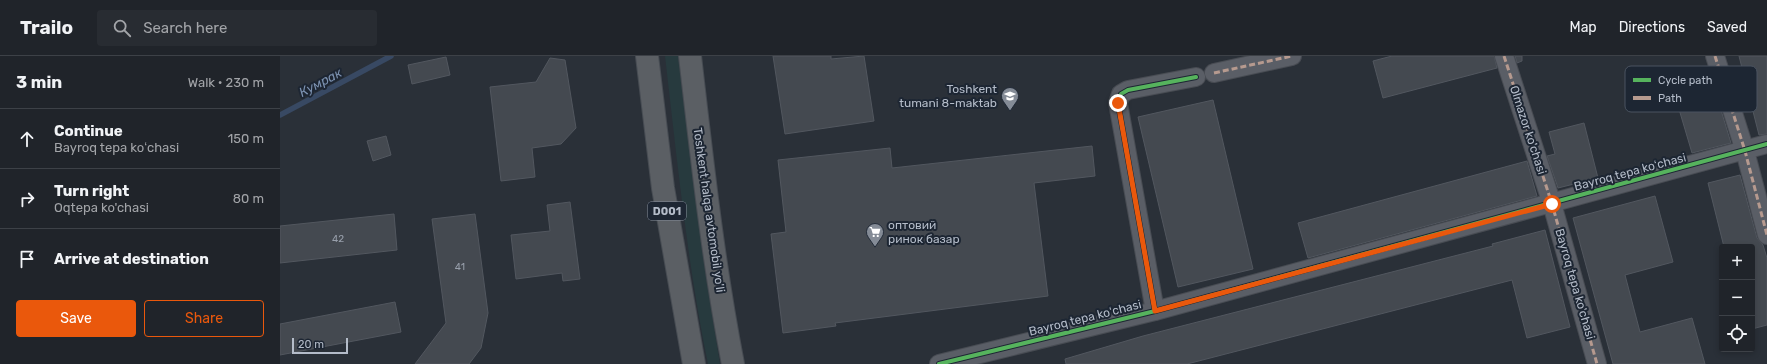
<!DOCTYPE html>
<html lang="en">
<head>
<meta charset="utf-8">
<style>
  :root { --surface:#20242a; --page:#282c32; --text:#f1f3f6; --muted:#a2a4a8; --line:#3d4147; --accent:#ea580c }
  body { margin:0; font-family:Rubik,sans-serif; background:var(--page); color:var(--text) }
  .controls { position:absolute; right:12px; bottom:12px; display:grid; overflow:hidden; border-radius:4px; box-shadow:0 2px 6px #0003 }
  .controls button { width:36px; height:36px; display:grid; place-items:center; padding:0; border:0; border-bottom:1px solid var(--line); background:var(--surface); color:var(--text); font:20px sans-serif }
  .scale { position:absolute; left:12px; bottom:10px; width:56px; box-sizing:border-box; padding-left:4px; border:2px solid #b4bcc9; border-top:0; font-size:11px; line-height:14px; white-space:nowrap; color:#b4bcc9; -webkit-text-stroke:3px #1d2633; paint-order:stroke }
  .stop { position:absolute; width:12px; height:12px; margin:-9px; border:3px solid #ea580c; border-radius:50%; background:#fff }
  .stop.end { background:#ea580c; border-color:#fff; box-shadow:0 1px 4px #0008 }
  .list { margin:0; padding:0; list-style:none }
  h2 { display:flex; justify-content:space-between; align-items:center; height:52px; margin:0; padding:0 16px; font-size:17px }
  h2 small { font-size:13px; font-weight:400; color:var(--muted) }
  .list li { display:grid; grid-template-columns:26px 1fr auto; gap:12px; align-items:center; box-sizing:border-box; height:60px; padding:0 16px; border-top:1px solid var(--line) }
  .list b { display:block; font-size:15px; white-space:nowrap }
  .list p { margin:0; font-size:13px; white-space:nowrap; color:var(--muted) }
  .list em { font-size:13px; font-style:normal; color:var(--muted) }
  .actions { display:flex; gap:8px; padding:12px 16px }
  .actions a { flex:1; padding:9px 0; border:1px solid var(--accent); border-radius:4px; text-align:center; font-size:14px; color:var(--accent) }
  .actions .main { background:var(--accent); color:#fff }
  .icon { flex:none; width:22px; height:22px; fill:none; stroke:currentColor; stroke-width:2; stroke-linecap:round; stroke-linejoin:round }
  .map { position:relative; flex:none; width:1487px; height:308px; overflow:hidden }
  header { display:flex; align-items:center; gap:24px; box-sizing:border-box; height:56px; padding:0 20px; background:var(--surface); border-bottom:1px solid var(--line) }
  header strong { font-size:19px }
  nav { display:flex; gap:22px; margin-inline-start:auto; font-size:14px }
  .search { width:280px; height:36px; background:var(--page); display:flex; align-items:center; gap:10px; box-sizing:border-box; padding:0 14px; border-radius:4px; color:var(--muted); font-size:15px }
  main { display:flex }
  aside { flex:1; background:var(--surface) }
  .map>svg:first-child { display:block }
</style>
</head>
<body>
<header>
<strong>Trailo</strong>
<div class="search"><svg class="icon" aria-label="search" viewBox="0 0 24 24"><circle cx="10" cy="10" r="6"/><path d="M15 15l6 6"/></svg>Search here</div>
<nav><a>Map</a><a>Directions</a><a>Saved</a></nav>
</header>
<main>
<aside>
<h2>3 min<small>Walk · 230 m</small></h2>
<ul class="list">
<li><svg class="icon" aria-label="ahead" viewBox="0 0 24 24"><path d="M12 20V5M6 11l6-6 6 6"/></svg><div><b>Continue</b><p>Bayroq tepa koʻchasi</p></div><em>150 m</em></li>
<li><svg class="icon" aria-label="right" viewBox="0 0 24 24"><path d="M7 20v-9h11M14 6l5 5-5 5"/></svg><div><b>Turn right</b><p>Oqtepa ko'chasi</p></div><em>80 m</em></li>
<li><svg class="icon" aria-label="arrive" viewBox="0 0 24 24"><path d="M6 21V4h12l-3 4 3 4H6"/></svg><div><b>Arrive at destination</b></div></li>
</ul>
<div class="actions"><a class="main">Save</a><a>Share</a></div>
</aside>
<div class="map">
<svg width="1487" height="308" viewBox="0 0 1487 308">
  <rect width="100%" height="100%" fill="#2a3038"/>
  <!-- green -->
  <path fill="#273a3e" d="M385,0h13l27,214 15,94h-12c-21,-102 -31,-205 -43,-308z"/>
  <g fill="none" stroke-linecap="round" stroke-linejoin="round">
    <!-- stream -->
    <path stroke="#384963" stroke-width="5.5" d="M0,59l111,-59"/>
  </g>
  <!-- building -->
  <g fill="#444950" stroke="#52575f">
    <path d="M493,0h58v3l33,-3 10,65 -89,13z"/>
    <path d="M1112,0h102l3,12 -114,30 -10,-37z"/>
    <path d="M1235,0h7v5l-5,2z"/>
    <path d="M1459,0h28v78l-8,1z"/>
    <path d="M166,1l4,18 -38,9 -4,-19z"/>
    <path d="M270,2l15,2 11,68 -15,16 -29,4 3,29 -34,4 -11,-94 46,-5z"/>
    <path d="M1434,31l17,56 -39,10 -16,-54z"/>
    <path d="M933,44l40,169 -75,18 -40,-170z"/>
    <path d="M1304,67l14,55 -40,10 -11,-32 8,-2 -6,-22z"/>
    <path d="M106,80l5,19 -18,6 -6,-20z"/>
    <path d="M812,90l3,30 -61,7 14,113 -213,27 1,3 -53,7 -12,-99 15,-2 -8,-72 112,-12 2,20z"/>
    <path d="M1247,105l10,35 -229,62 -10,-35z"/>
    <path d="M1460,119l17,63 6,7 4,13v67l-15,4v-82h-28l-16,-64z"/>
    <path d="M1375,140l18,66 -48,13 15,57 52,-14 13,46h-92l-40,-146z"/>
    <path d="M290,146l10,77 -17,2 -1,-8 -46,6 -5,-44 39,-4 -3,-26z"/>
    <path d="M114,158l3,36 -117,13v-37z"/>
    <path d="M195,158l13,99 -7,35 -12,16h-54l31,-41 -14,-104z"/>
    <path d="M1265,174l25,97 -43,11 -15,-58 -325,84h-121l-1,-5 78,-23 350,-90 -1,-2z"/>
    <path d="M115,246l6,30 -121,23v-31z"/>
  </g>
  <g fill="none" stroke-linecap="round" stroke-linejoin="round">
    <defs>
      <g id="minor">
        <path d="M1224,0l48,148 45,160"/>
        <path d="M1435,0l30,95 22,84"/>
        <path d="M934,17l78,-17"/>
        <path d="M875,255l-37,-208 3,-9 7,-4 68,-13"/>
        <path d="M659,308l216,-53 612,-167"/>
      </g>
      <g id="trunk">
        <path d="M367,0l16,132 31,176"/>
        <path d="M410,0c12,103 23,206 43,308"/>
      </g>
    </defs>
    <!-- minor casing -->
    <use href="#minor" stroke="#484c53" stroke-width="20"/>
    <!-- trunk casing -->
    <use href="#trunk" stroke="#474c53" stroke-width="24"/>
    <!-- minor -->
    <use href="#minor" stroke="#5a5e66" stroke-width="18"/>
    <!-- trunk -->
    <use href="#trunk" stroke="#5b5f64" stroke-width="22"/>
    <!-- quiet -->
    <g stroke="#b69a8f" stroke-width="3" stroke-dasharray="6 3" stroke-linecap="butt">
      <path d="M1224,0l48,148 45,160"/>
      <path d="M1435,0l30,95 22,84"/>
      <path d="M934,17l78,-17"/>
    </g>
    <defs>
      <g id="cycleway">
        <path d="M875,255l-37,-208 3,-9 7,-4 68,-13"/>
        <path d="M659,308l216,-53 612,-167"/>
      </g>
    </defs>
    <!-- cycleway casing -->
    <use href="#cycleway" stroke="#1d2633" stroke-width="6"/>
    <!-- cycleway -->
    <use href="#cycleway" stroke="#56b35d" stroke-width="4"/>
  </g>
  <g fill="none" stroke-linecap="round" stroke-linejoin="round">
    <!-- route -->
    <path stroke="#ea580c" stroke-width="5" d="M838,47l37,208 397,-107"/>
  </g>
  <!-- icons -->
  <defs>
    <symbol id="school-pin" viewBox="-11 -11 22 30"><path d="M0 17L-7.5 6A9.5 9.5 0 1 1 7.5 6Z" fill="#848b96" stroke="#1d2633"/><path d="M0-5L7-2L0 1L-7-2ZM-4 1L0 2.5L4 1V4Q0 6-4 4Z" fill="#fff"/></symbol>
    <symbol id="supermarket-pin" viewBox="-11 -11 22 30"><path d="M0 17L-7.5 6A9.5 9.5 0 1 1 7.5 6Z" fill="#848b96" stroke="#1d2633"/><path d="M-6-5.5h2.5l.6 2H6L4.5 2H-2.5L-4.4-4H-6ZM-1.5 3.2a1.3 1.3 0 1 0 .1 0ZM3 3.2a1.3 1.3 0 1 0 .1 0Z" fill="#fff"/></symbol>
  </defs>
  <g fill-rule="evenodd">
    <use href="#school-pin" x="720" y="30" width="20" height="27"/>
    <use href="#supermarket-pin" x="585" y="166" width="20" height="27"/>
  </g>
  <g text-anchor="middle" stroke-width="4" stroke-linejoin="round" paint-order="stroke">
    <!-- number labels -->
    <g font-size="10" fill="#989fab">
      <text x="58" y="186">42</text>
      <text x="180" y="214">41</text>
    </g>
    <!-- shield labels -->
    <rect fill="#1d2633" stroke="#878f9c" stroke-width="1" x="368" y="146" width="38" height="18" rx="3"/>
    <g font-size="11" font-weight="bold" fill="#b4bcc9">
      <text x="387" y="159">D001</text>
    </g>
    <!-- poi labels -->
    <g font-size="12" fill="#b4bcc9" stroke="#1d2633" text-anchor="end">
      <text x="717" y="37">Toshkent<tspan x="717" dy="14">tumani 8-maktab</tspan></text>
      <text x="608" y="173" text-anchor="start">оптовий<tspan x="608" dy="14">ринок базар</tspan></text>
    </g>
    <!-- street labels -->
    <g font-size="12" fill="#b4bcc9" stroke="#1d2633">
      <text transform="translate(1248 74) rotate(72)" y="4">Olmazor ko'chasi</text>
      <text transform="translate(1350 116) rotate(-15)" y="4">Bayroq tepa koʻchasi</text>
      <text transform="translate(429 154) rotate(82)" y="4">Toshkent halqa avtomobil yo'li</text>
      <text transform="translate(1295 228) rotate(74)" y="4">Bayroq tepa ko'chasi</text>
      <text transform="translate(805 262) rotate(-14)" y="4">Bayroq tepa koʻchasi</text>
    </g>
    <!-- water labels -->
    <g font-size="13" font-style="italic" fill="#7c92b1" stroke="#1d2633">
      <text transform="translate(40 26) rotate(-28)" y="5">Кумрак</text>
    </g>
  </g>
  <!-- legend -->
  <rect x="1345" y="10" width="132" height="46" rx="6" fill="#1d2633" stroke="#4a5360" stroke-width="1"/>
  <rect x="1353" y="22" width="18" height="4" fill="#56b35d"/>
  <rect x="1353" y="40" width="18" height="4" fill="#b69a8f"/>
  <g font-size="11" fill="#b4bcc9">
    <text x="1378" y="28">Cycle path</text>
    <text x="1378" y="46">Path</text>
  </g>
</svg>
<div class="controls">
<button>+</button>
<button>−</button>
<button><svg class="icon" aria-label="locate" viewBox="0 0 24 24"><circle cx="12" cy="12" r="6"/><path d="M12 2v4M12 18v4M2 12h4M18 12h4"/></svg></button>
</div>
<div class="scale">20 m</div>
<div class="stop" style="left:1272px;top:148px"></div>
<div class="stop end" style="left:838px;top:47px"></div>
</div>
</main>
</body>
</html>
